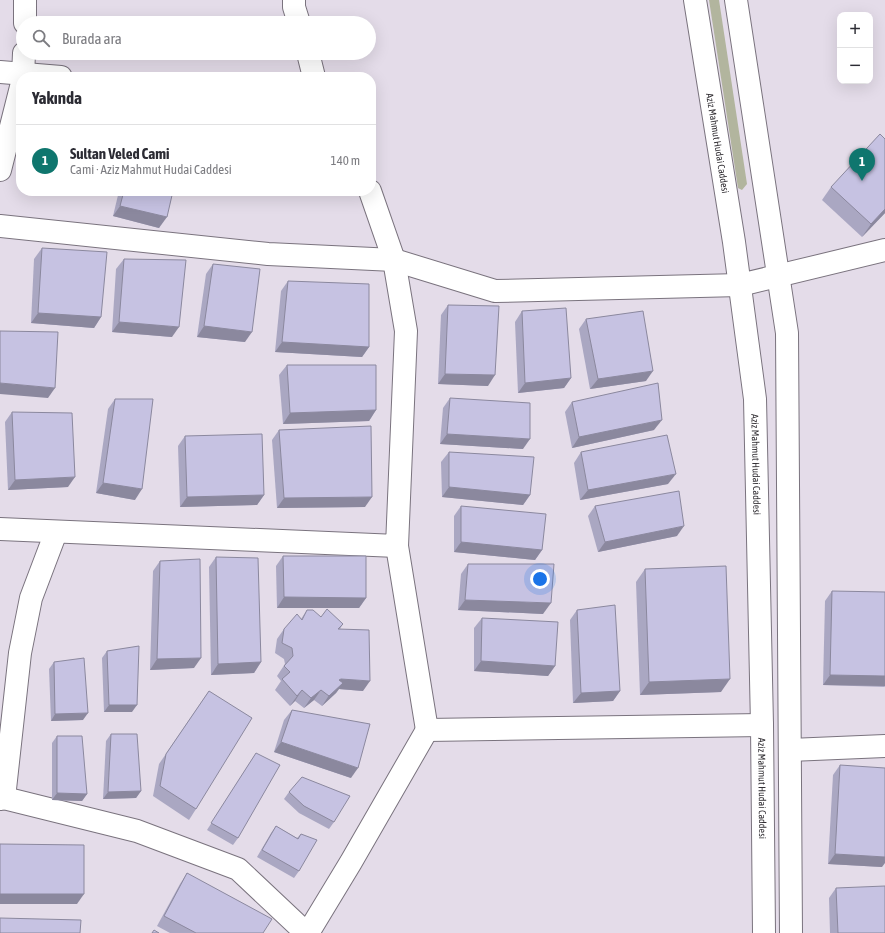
<!DOCTYPE html>
<html lang="tr">
<head>
<meta charset="utf-8">
<style>
  :root { --surface:#fff; --page:#f2f2f3; --text:#2b2b33; --muted:#7c7c81; --line:#e1e1e2; --accent:#0f766e }
  body { margin:0; font-family:"Asap Condensed",sans-serif; background:var(--page); color:var(--text) }
  .controls { position:absolute; right:12px; top:12px; display:grid; overflow:hidden; border-radius:8px; box-shadow:0 4px 16px #0002 }
  .controls button { width:36px; height:36px; display:grid; place-items:center; padding:0; border:0; border-bottom:1px solid var(--line); background:var(--surface); color:var(--text); font:20px sans-serif }
  .you { position:absolute; left:540px; top:579px; width:14px; height:14px; margin:-10px; border:3px solid #fff; border-radius:50%; background:#1a73e8; box-shadow:0 0 0 6px #1a73e833 }
  .badge { display:grid; place-items:center; width:26px; height:26px; border-radius:50%; background:var(--accent); color:#fff; font-size:13px; font-weight:700 }
  .pin { position:absolute; translate:-50% -33px; filter:drop-shadow(0 1px 2px #0008) }
  .pin::after { content:''; position:absolute; top:21px; width:14px; height:12px; background:inherit; clip-path:polygon(0 0,100% 0,50% 100%) }
  .list { margin:0; padding:0; list-style:none }
  h2 { display:flex; justify-content:space-between; align-items:center; height:52px; margin:0; padding:0 16px; font-size:17px }
  h2 small { font-size:13px; font-weight:400; color:var(--muted) }
  .list li { display:grid; grid-template-columns:26px 1fr auto; gap:12px; align-items:center; box-sizing:border-box; height:72px; padding:0 16px; border-top:1px solid var(--line) }
  .list b { display:block; font-size:15px; white-space:nowrap }
  .list p { margin:0; font-size:13px; white-space:nowrap; color:var(--muted) }
  .list em { font-size:13px; font-style:normal; color:var(--muted) }
  .icon { flex:none; width:22px; height:22px; fill:none; stroke:currentColor; stroke-width:2; stroke-linecap:round; stroke-linejoin:round }
  .map { position:relative; flex:none; width:885px; height:933px; overflow:hidden }
  .search { position:absolute; background:var(--surface); box-shadow:0 4px 16px #0002; left:16px; top:16px; width:360px; height:44px; display:flex; align-items:center; gap:10px; box-sizing:border-box; padding:0 14px; border-radius:22px; color:var(--muted); font-size:15px }
  .panel { position:absolute; background:var(--surface); box-shadow:0 4px 16px #0002; left:16px; top:72px; width:360px; height:124px; border-radius:16px }
  .map>svg:first-child { display:block }
</style>
</head>
<body>
<div class="map">
<svg width="885" height="933" viewBox="0 0 885 933">
  <rect width="100%" height="100%" fill="#e4dce9"/>
  <!-- green -->
  <path fill="#b2b59e" d="M709,0h10l28,184 -5,6 -4,-2z"/>
  <g fill="none" stroke-linecap="round" stroke-linejoin="round">
    <defs>
      <g id="minor">
        <path d="M294,0v7l5,16"/>
        <path id="s1" d="M695,0l39,242 21,157 7,326 2,208"/>
        <path d="M736,0l51,333 4,600"/>
        <path d="M25,23v-23"/>
        <path d="M308,53l6,24"/>
        <path d="M0,72l61,5"/>
        <path d="M23,77l1,-24"/>
        <path d="M0,170l21,-83"/>
        <path d="M0,226l268,28 126,6 101,31 245,-6 145,-35"/>
        <path d="M0,529l397,17 9,-215 -12,-71 -24,-69"/>
        <path d="M397,546l30,184 335,-5"/>
        <path d="M790,750l95,-4"/>
        <path d="M4,798l133,33 101,38 68,64"/>
        <path d="M0,799l4,-1 16,-145 11,-55 25,-66"/>
        <path d="M308,933l43,-71 76,-132"/>
      </g>
    </defs>
    <!-- minor casing -->
    <use href="#minor" stroke="#7a737e" stroke-width="24"/>
    <!-- minor -->
    <use href="#minor" stroke="#fff" stroke-width="22"/>
  </g>
  <!-- wall -->
  <g fill="#aaa7c2">
    <path d="M831,187l54,26 -23,24 -40,-37z"/>
    <path d="M119,191h54l-14,37 -46,-12z"/>
    <path d="M42,248l59,69 -7,11 -63,-5 3,-64z"/>
    <path d="M124,259l48,78 -60,-5 4,-63z"/>
    <path d="M213,264l32,78 -48,-5 9,-63z"/>
    <path d="M288,281l81,66 -7,10 -87,-5 6,-61z"/>
    <path d="M448,305l40,81 -50,-2 3,-69z"/>
    <path d="M522,311l49,67 -7,10 -46,5 -3,-71z"/>
    <path d="M586,319l60,62 -56,8 -11,-60z"/>
    <path d="M287,365l89,45 -7,11 -86,3 -4,-49z"/>
    <path d="M450,398l73,51 -83,-5 3,-36z"/>
    <path d="M115,399l20,101 -39,-7 12,-84z"/>
    <path d="M572,402l82,28 -82,18 -7,-36z"/>
    <path d="M12,412l56,75 -60,3 -3,-68z"/>
    <path d="M279,430l86,77 -88,1 -5,-68z"/>
    <path d="M185,436l79,59 -7,10 -77,2 -2,-61z"/>
    <path d="M449,452l81,43 -7,10 -81,-8 -1,-35z"/>
    <path d="M581,452l87,32 -88,16 -6,-37z"/>
    <path d="M461,506l81,44 -7,10 -81,-8v-36z"/>
    <path d="M595,506l82,30 -79,16 -10,-36z"/>
    <path d="M283,556l83,42 -7,10h-82l-1,-42z"/>
    <path d="M216,557l45,105 -7,11 -43,2 -2,-108z"/>
    <path d="M160,561l34,107 -44,2 3,-99z"/>
    <path d="M468,564l75,50 -85,-4 3,-36z"/>
    <path d="M645,569l76,123 -81,3 -4,-113z"/>
    <path d="M832,591l53,96 -62,-2 2,-84z"/>
    <path d="M307,610l14,7 22,7 -3,5 23,62 -24,-2 -3,4 -14,13 -8,-6 -10,8 -9,-7 -5,5 -15,-16 6,-9 -4,-5 8,-12 -1,-5 -9,-6 2,-14 7,-10 17,-10z"/>
    <path d="M577,610l43,81 -7,10 -40,2 -3,-83z"/>
    <path d="M482,618l73,48 -7,10 -74,-5v-43z"/>
    <path d="M107,651l25,61h-28l-2,-54z"/>
    <path d="M54,662l29,58 -32,1 -2,-52z"/>
    <path d="M209,691l-13,118 -7,11 -36,-24 6,-32z"/>
    <path d="M292,710l59,68 -77,-26 10,-32z"/>
    <path d="M111,734l30,57 -5,7 -33,1 3,-58z"/>
    <path d="M57,736l30,58 -5,7 -30,-1v-57z"/>
    <path d="M256,753l-18,85 -5,7 -26,-15z"/>
    <path d="M840,765l42,102 -54,-3 5,-89z"/>
    <path d="M289,792l45,30 -5,7 -30,-16 -15,-14z"/>
    <path d="M276,826l21,12 4,-4 -2,37 -5,7 -37,-21 14,-24z"/>
    <path d="M187,873l76,60h-93l-13,-7 23,-42z"/>
    <path d="M836,888l49,45h-55l-1,-35z"/>
  </g>
  <!-- shaded-wall -->
  <g fill="#8b889e">
    <path d="M120,206l47,11 -8,11 -46,-12z"/>
    <path d="M885,209v4l-23,24 9,-13z"/>
    <path d="M38,313l63,4 -7,11 -63,-5z"/>
    <path d="M119,322l60,5 -7,10 -60,-5z"/>
    <path d="M204,326l48,6 -7,10 -48,-5z"/>
    <path d="M282,342l87,5 -7,10 -87,-5z"/>
    <path d="M653,371l-7,10 -56,8 8,-10z"/>
    <path d="M445,374l50,1 -7,11 -50,-2z"/>
    <path d="M571,378l-7,10 -46,5 7,-10z"/>
    <path d="M0,383l55,5 -7,10 -48,-4z"/>
    <path d="M376,410l-7,11 -86,3 7,-11z"/>
    <path d="M662,420l-8,10 -82,18 7,-11z"/>
    <path d="M447,434l83,5 -7,10 -83,-5z"/>
    <path d="M676,474l-8,10 -88,16 8,-10z"/>
    <path d="M75,477l-7,10 -60,3 7,-10z"/>
    <path d="M103,483l39,6 -7,11 -39,-7z"/>
    <path d="M449,487l81,8 -7,10 -81,-8z"/>
    <path d="M264,495l-7,10 -77,2 7,-10z"/>
    <path d="M372,497l-7,10 -88,1 7,-10z"/>
    <path d="M684,526l-7,10 -79,16 7,-10z"/>
    <path d="M461,542l81,8 -7,10 -81,-8z"/>
    <path d="M284,597l82,1 -7,10h-82z"/>
    <path d="M465,600l86,3 -8,11 -85,-4z"/>
    <path d="M201,658l-7,10 -44,2 7,-11z"/>
    <path d="M481,661l74,5 -7,10 -74,-5z"/>
    <path d="M261,662l-7,11 -43,2 7,-11z"/>
    <path d="M830,675l55,1v10l-62,-1z"/>
    <path d="M341,679l29,2 -7,10 -24,-2 -3,4 -14,13 17,-26z"/>
    <path d="M730,679l-9,13 -81,3 9,-13z"/>
    <path d="M302,690l-7,11 -5,5 7,-10z"/>
    <path d="M321,690l-7,10 -10,8 7,-10z"/>
    <path d="M620,691l-7,10 -40,2 8,-10z"/>
    <path d="M109,705h28l-5,7h-28z"/>
    <path d="M88,713l-5,7 -32,1 4,-7z"/>
    <path d="M281,742l77,26 -7,10 -77,-26z"/>
    <path d="M141,791l-5,7 -33,1 5,-7z"/>
    <path d="M57,793l30,1 -5,7 -30,-1z"/>
    <path d="M835,854l50,3v6l-3,4 -54,-3z"/>
    <path d="M0,894h84l-7,10h-77z"/>
  </g>
  <!-- building -->
  <g fill="#c6c2e2" stroke="#8b889e">
    <path d="M880,134l5,5v70l-14,15 -40,-37z"/>
    <path d="M124,191h49l-6,26 -47,-11z"/>
    <path d="M42,248l65,4 -6,65 -63,-4z"/>
    <path d="M124,259l62,1 -7,67 -60,-5z"/>
    <path d="M213,264l47,5 -8,63 -48,-6z"/>
    <path d="M288,281l81,3v63l-87,-5z"/>
    <path d="M448,305l51,1 -4,69 -50,-1z"/>
    <path d="M566,308l5,70 -46,5 -3,-72z"/>
    <path d="M643,311l10,60 -55,8 -12,-60z"/>
    <path d="M0,331l58,1 -3,56 -55,-5z"/>
    <path d="M287,365h89v45l-86,3z"/>
    <path d="M658,383l4,37 -83,17 -7,-35z"/>
    <path d="M450,398l80,5v36l-83,-5z"/>
    <path d="M115,399h38l-11,90 -39,-6z"/>
    <path d="M12,412l60,1 3,64 -60,3z"/>
    <path d="M371,426l1,71 -88,1 -5,-68z"/>
    <path d="M262,434l2,61 -77,2 -2,-61z"/>
    <path d="M667,435l9,39 -88,16 -7,-38z"/>
    <path d="M449,452l85,5 -4,38 -81,-8z"/>
    <path d="M679,491l5,35 -79,16 -10,-36z"/>
    <path d="M461,506l85,8 -4,36 -81,-8z"/>
    <path d="M283,556h83v42l-82,-1z"/>
    <path d="M216,557l42,1 3,104 -43,2z"/>
    <path d="M200,559l1,99 -44,1 3,-98z"/>
    <path d="M468,564h86l-3,39 -86,-3z"/>
    <path d="M726,566l4,113 -81,3 -4,-113z"/>
    <path d="M832,591l53,1v84l-55,-1z"/>
    <path d="M615,605l5,86 -39,2 -4,-83z"/>
    <path d="M327,609l16,15 -5,5 31,1 1,51 -29,-2 -2,1 4,3 -14,13 -8,-6 -10,8 -9,-8 -5,6 -15,-17 8,-7 -6,-6 9,-10 -1,-8 -10,-5 2,-14 13,-15 5,6 5,-10h6l8,7z"/>
    <path d="M482,618l76,4 -3,44 -74,-5z"/>
    <path d="M139,646l-2,59h-28l-2,-54z"/>
    <path d="M84,658l4,55 -33,1 -1,-52z"/>
    <path d="M209,691l43,27 -56,91 -36,-23 6,-32z"/>
    <path d="M292,710l78,14 -12,44 -77,-26z"/>
    <path d="M111,734h26l4,57 -33,1z"/>
    <path d="M57,736h25l5,58 -30,-1z"/>
    <path d="M256,753l24,12 -42,73 -27,-15z"/>
    <path d="M840,765l45,3v89l-50,-3z"/>
    <path d="M302,777l48,19 -16,26 -30,-16 -15,-14z"/>
    <path d="M276,826l22,13 3,-5 16,6 -18,31 -37,-21z"/>
    <path d="M0,844l84,1v49h-84z"/>
    <path d="M187,873l85,46 -9,14h-67l-32,-17z"/>
    <path d="M885,886v47h-47l-2,-45z"/>
    <path d="M0,918l81,2 -1,13h-80z"/>
    <path d="M154,930l5,3h-7z"/>
  </g>
  <g text-anchor="middle" stroke-width="3" stroke-linejoin="round" paint-order="stroke">
    <!-- street labels -->
    <g font-size="10" fill="#333035" stroke="#fff">
      <text dy="4" stroke="none"><textPath href="#s1" startOffset="145">Aziz Mahmut Hudai Caddesi</textPath></text>
      <text dy="4" stroke="none"><textPath href="#s1" startOffset="469">Aziz Mahmut Hudai Caddesi</textPath></text>
      <text dy="4" stroke="none"><textPath href="#s1" startOffset="793">Aziz Mahmut Hudai Caddesi</textPath></text>
    </g>
  </g>
</svg>
<div class="controls">
<button>+</button>
<button>−</button>
</div>
<div class="you"></div>
<div class="pin badge" style="left:862px;top:181px">1</div>
<div class="search"><svg class="icon" aria-label="search" viewBox="0 0 24 24"><circle cx="10" cy="10" r="6"/><path d="M15 15l6 6"/></svg>Burada ara</div>
<section class="panel">
<h2>Yakında<small></small></h2>
<ul class="list">
<li><span class="badge">1</span><div><b>Sultan Veled Cami</b><p>Cami · Aziz Mahmut Hudai Caddesi</p></div><em>140 m</em></li>
</ul>
</section>
</div>
</body>
</html>
